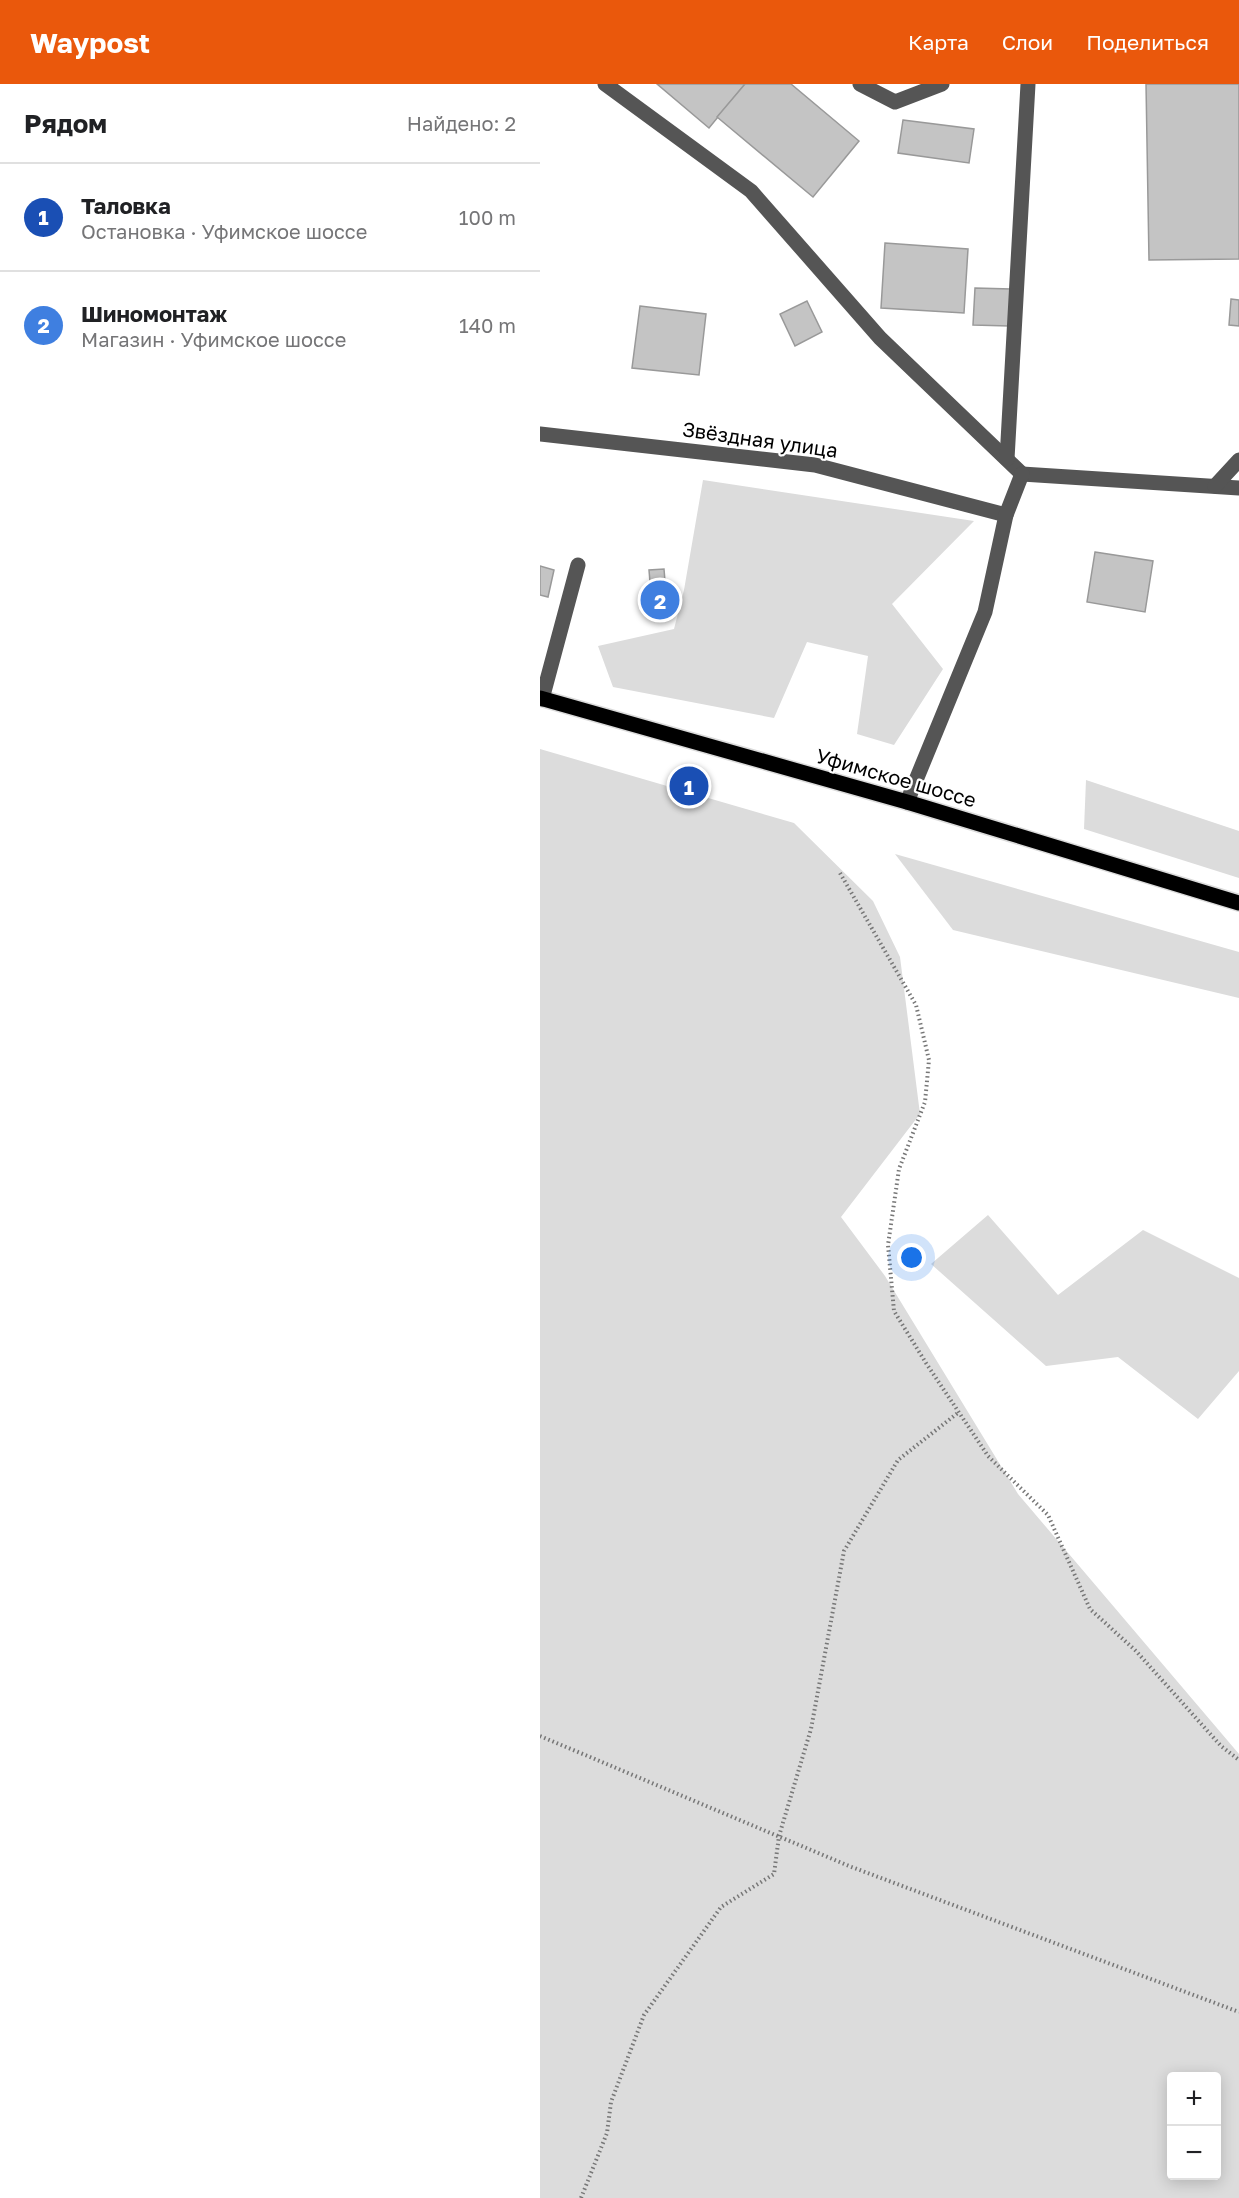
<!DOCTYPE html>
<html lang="ru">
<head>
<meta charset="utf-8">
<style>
  :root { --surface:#fff; --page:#f6f6f6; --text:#202124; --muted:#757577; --line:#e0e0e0; --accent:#ea580c }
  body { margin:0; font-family:"Golos Text",sans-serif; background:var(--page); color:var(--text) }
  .controls { position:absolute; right:18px; bottom:18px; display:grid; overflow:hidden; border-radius:6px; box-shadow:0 3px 15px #0003 }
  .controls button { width:54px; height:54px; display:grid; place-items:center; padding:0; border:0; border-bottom:2px solid var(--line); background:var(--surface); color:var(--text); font:30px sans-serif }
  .you { position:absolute; left:372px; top:1174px; width:21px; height:21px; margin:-15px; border:4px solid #fff; border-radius:50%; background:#1a73e8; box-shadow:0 0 0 9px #1a73e833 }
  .badge { display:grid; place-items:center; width:39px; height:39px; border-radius:50%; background:var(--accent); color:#fff; font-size:20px; font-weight:700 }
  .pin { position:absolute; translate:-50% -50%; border:3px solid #fff; box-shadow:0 2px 6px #0006 }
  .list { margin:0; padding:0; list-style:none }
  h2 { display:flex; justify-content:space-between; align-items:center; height:78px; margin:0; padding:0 24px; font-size:26px }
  h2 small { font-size:20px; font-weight:400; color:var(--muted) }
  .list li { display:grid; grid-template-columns:39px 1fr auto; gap:18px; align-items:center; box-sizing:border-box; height:108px; padding:0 24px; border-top:2px solid var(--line) }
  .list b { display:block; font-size:22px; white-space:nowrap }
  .list p { margin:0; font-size:20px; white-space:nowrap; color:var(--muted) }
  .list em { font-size:20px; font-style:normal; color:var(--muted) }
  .map { position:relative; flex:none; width:699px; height:2114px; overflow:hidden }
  header { display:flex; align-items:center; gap:36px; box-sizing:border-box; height:84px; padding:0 30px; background:var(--accent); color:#fff }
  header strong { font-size:28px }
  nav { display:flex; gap:33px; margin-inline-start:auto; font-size:21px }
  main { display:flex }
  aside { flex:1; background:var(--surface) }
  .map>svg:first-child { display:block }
</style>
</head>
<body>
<header>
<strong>Waypost</strong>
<nav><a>Карта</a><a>Слои</a><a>Поделиться</a></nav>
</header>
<main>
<aside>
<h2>Рядом<small>Найдено: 2</small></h2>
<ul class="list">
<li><span class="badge" style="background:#1a4fb4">1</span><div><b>Таловка</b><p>Остановка · Уфимское шоссе</p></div><em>100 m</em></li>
<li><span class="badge" style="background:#3f7fe0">2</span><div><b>Шиномонтаж</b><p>Магазин · Уфимское шоссе</p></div><em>140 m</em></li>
</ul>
</aside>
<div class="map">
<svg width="699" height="2114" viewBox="0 0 699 2114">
  <rect width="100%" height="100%" fill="#fff"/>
  <!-- green -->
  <g fill="#dcdcdc" fill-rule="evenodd">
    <path d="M163,396l271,41 -82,83 51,65 -49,76 -37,-11 11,-78 -61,-14 -33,76 -161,-31 -15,-41 76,-17 10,-39z"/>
    <path d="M0,665l254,74 79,78 27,56 20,157 -79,103 44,59 133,218 221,260v444h-699zM632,1992h44v100h-44z"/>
    <path d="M546,696l153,51v47l-155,-49z"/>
    <path d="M355,770l344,98v46l-286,-68z"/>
    <path d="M448,1131l70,80 85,-65 96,48v93l-41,48 -80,-62 -72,9 -115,-102z"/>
  </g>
  <!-- building -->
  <g fill="#c4c4c4" stroke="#999" stroke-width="1.5">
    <path d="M117,0h88l-36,44z"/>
    <path d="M205,0h46l68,57 -46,56 -96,-80z"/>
    <path d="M606,0h93v175l-90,1z"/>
    <path d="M363,36l71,9 -5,34 -71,-10z"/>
    <path d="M345,159l83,6 -4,64 -83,-5z"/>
    <path d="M435,204l36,1 -2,37 -36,-1z"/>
    <path d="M691,215l8,1v26l-10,-1z"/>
    <path d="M267,217l15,31 -27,14 -15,-32z"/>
    <path d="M100,222l66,8 -7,61 -67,-7z"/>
    <path d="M555,468l58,9 -8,51 -58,-10z"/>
    <path d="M0,482l14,4 -6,27 -8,-2z"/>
    <path d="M124,485l4,49 -15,1 -4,-49z"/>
  </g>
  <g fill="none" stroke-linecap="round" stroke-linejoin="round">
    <defs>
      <path id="major" d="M0,614l367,104 332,101"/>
    </defs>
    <!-- major casing -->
    <use href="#major" stroke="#dbdbdb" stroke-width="18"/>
    <!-- path -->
    <g stroke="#777" stroke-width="4" stroke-dasharray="1.5 3" stroke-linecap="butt">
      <path d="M300,789l76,132 13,55 -4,42 -26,67 -11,76 6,66 32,52 62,93 60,59 42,94 46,42 85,95 18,14"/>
      <path d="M0,1652l309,130 390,146"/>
      <path d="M41,2114l26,-65 4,-31 33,-87 77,-108 53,-33 5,-38 32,-107 33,-178 54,-91 61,-48"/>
    </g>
    <!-- minor -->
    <g stroke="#555" stroke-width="15">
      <path d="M65,0l146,107 129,147 142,136"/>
      <path d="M320,0l35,18 47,-18"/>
      <path d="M0,350l275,31 191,50"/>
      <path d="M467,375l21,-375"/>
      <path d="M482,390l217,14"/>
      <path d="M675,402l24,-26"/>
      <path d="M2,615l36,-134"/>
      <path d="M367,718l78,-190 21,-97 16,-41"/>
    </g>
    <!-- major -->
    <use href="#major" stroke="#000" stroke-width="15"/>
  </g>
  <g text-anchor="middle" stroke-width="4.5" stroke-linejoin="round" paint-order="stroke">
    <!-- street labels -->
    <g font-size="20" fill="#000" stroke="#fff">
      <text transform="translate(220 356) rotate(8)" y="7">Звёздная улица</text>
      <text transform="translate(356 694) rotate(16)" y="7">Уфимское шоссе</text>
    </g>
  </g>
</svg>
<div class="controls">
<button>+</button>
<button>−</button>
</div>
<div class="you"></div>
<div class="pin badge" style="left:149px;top:702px;background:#1a4fb4">1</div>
<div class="pin badge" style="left:120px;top:516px;background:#3f7fe0">2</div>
</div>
</main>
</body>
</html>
